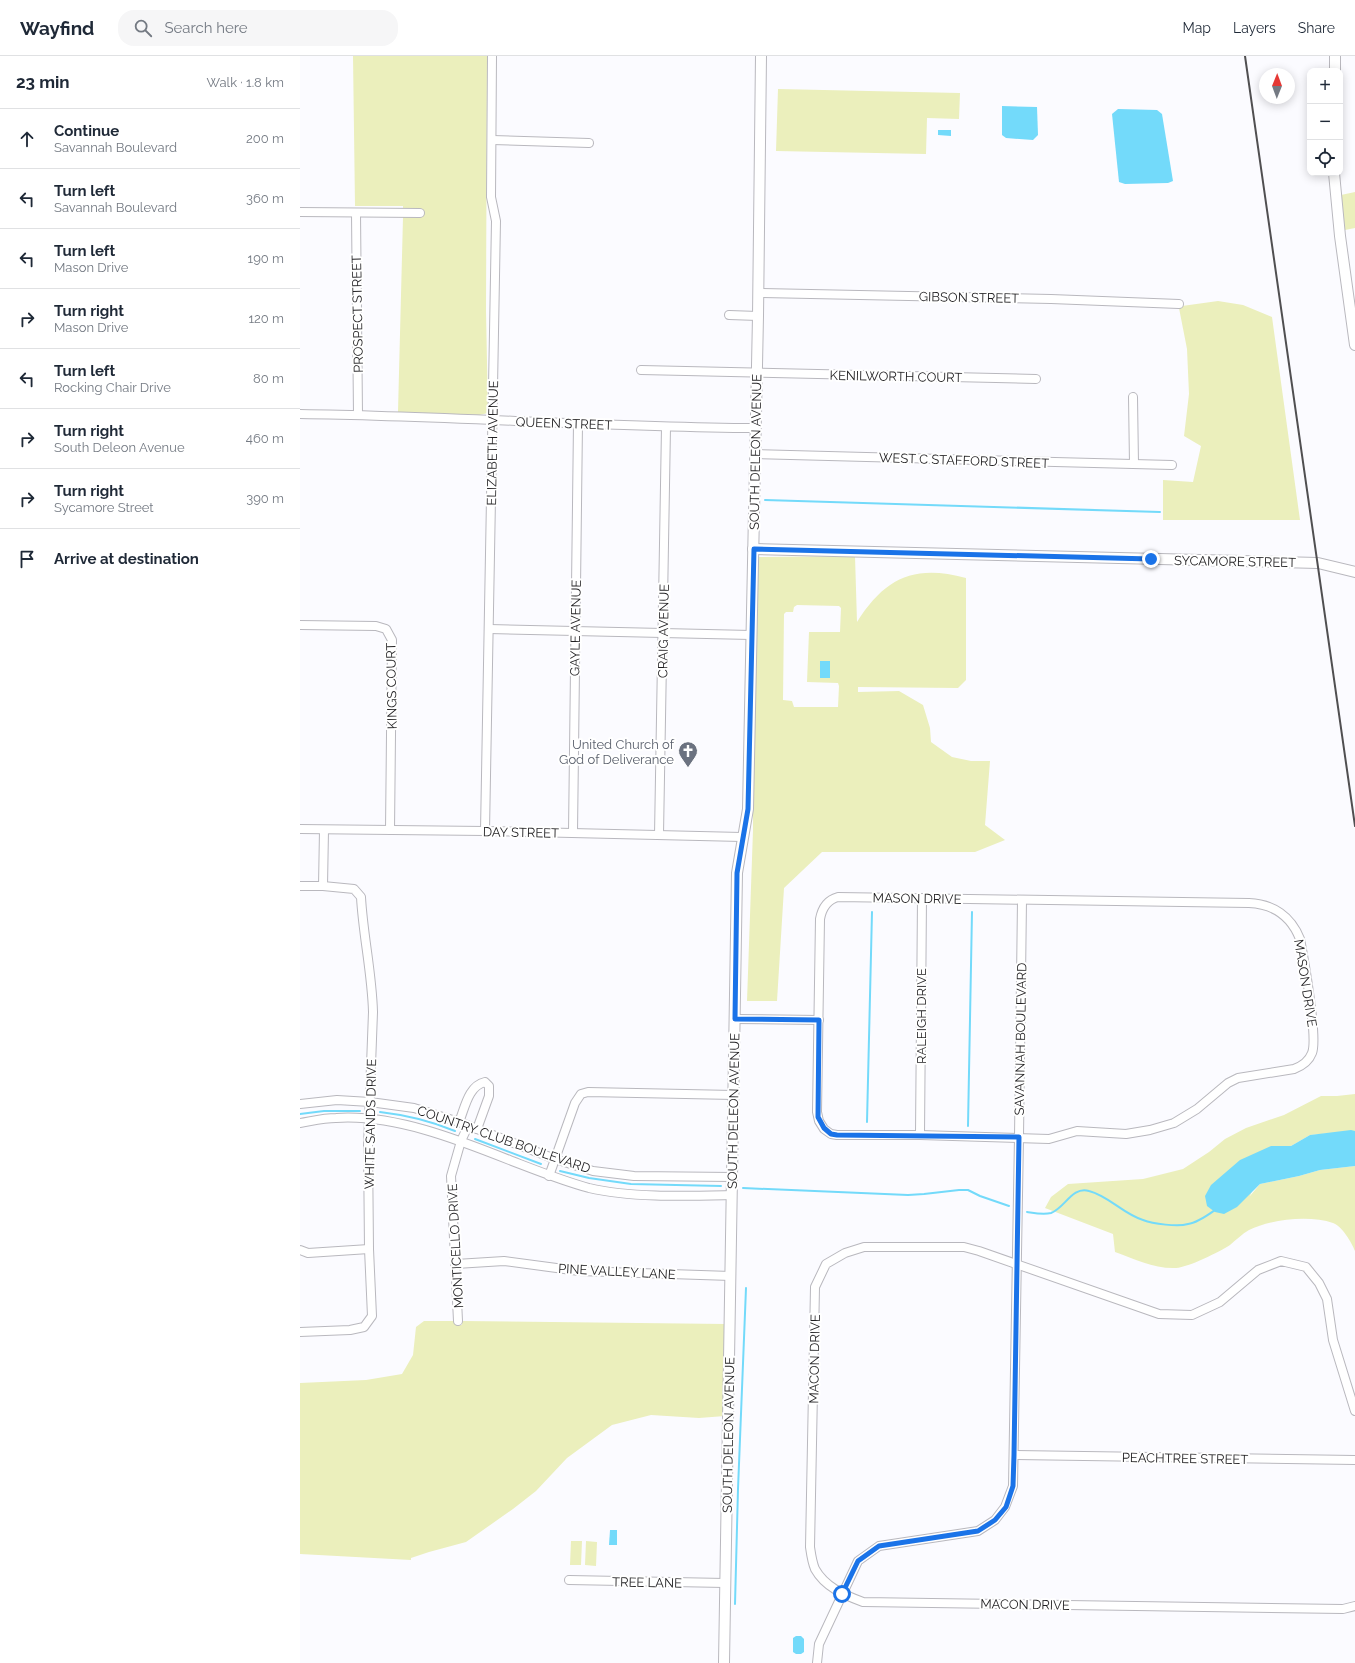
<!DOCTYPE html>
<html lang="en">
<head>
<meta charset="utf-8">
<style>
  :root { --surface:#fff; --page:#f6f6f7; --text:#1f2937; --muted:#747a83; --line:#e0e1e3 }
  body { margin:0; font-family:Raleway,sans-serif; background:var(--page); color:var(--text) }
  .controls { position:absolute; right:12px; top:12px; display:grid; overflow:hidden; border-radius:8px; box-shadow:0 2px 10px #0003 }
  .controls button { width:36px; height:36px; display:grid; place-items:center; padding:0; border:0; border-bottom:1px solid var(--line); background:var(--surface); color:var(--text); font:20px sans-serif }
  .compass { position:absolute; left:959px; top:12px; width:36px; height:36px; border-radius:50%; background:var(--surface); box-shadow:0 2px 10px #0003; rotate:1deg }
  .stop { position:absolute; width:12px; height:12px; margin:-9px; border:3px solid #1a73e8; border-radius:50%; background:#fff }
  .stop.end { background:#1a73e8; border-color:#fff; box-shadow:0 1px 4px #0008 }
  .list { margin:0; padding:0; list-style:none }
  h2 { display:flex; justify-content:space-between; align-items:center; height:52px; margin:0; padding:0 16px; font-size:17px }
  h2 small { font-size:13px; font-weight:400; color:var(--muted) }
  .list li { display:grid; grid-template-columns:26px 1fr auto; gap:12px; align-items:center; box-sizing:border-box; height:60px; padding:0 16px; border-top:1px solid var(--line) }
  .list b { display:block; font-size:15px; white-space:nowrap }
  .list p { margin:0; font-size:13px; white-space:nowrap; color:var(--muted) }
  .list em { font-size:13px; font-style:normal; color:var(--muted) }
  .icon { flex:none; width:22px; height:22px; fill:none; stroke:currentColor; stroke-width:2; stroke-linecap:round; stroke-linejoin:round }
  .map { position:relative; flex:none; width:1055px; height:1607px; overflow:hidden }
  header { display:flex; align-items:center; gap:24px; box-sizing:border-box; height:56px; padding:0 20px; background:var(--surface); border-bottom:1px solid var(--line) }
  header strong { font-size:19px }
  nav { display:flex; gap:22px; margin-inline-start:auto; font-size:14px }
  .search { width:280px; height:36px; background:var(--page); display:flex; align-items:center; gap:10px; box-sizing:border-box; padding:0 14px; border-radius:16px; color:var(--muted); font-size:15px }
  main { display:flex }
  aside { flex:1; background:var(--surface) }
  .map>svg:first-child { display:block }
</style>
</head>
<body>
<header>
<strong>Wayfind</strong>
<div class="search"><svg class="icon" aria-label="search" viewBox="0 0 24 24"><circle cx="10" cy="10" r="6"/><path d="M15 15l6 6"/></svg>Search here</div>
<nav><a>Map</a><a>Layers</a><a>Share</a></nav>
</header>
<main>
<aside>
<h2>23 min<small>Walk · 1.8 km</small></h2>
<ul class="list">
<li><svg class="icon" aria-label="ahead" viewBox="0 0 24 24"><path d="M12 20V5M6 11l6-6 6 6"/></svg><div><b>Continue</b><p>Savannah Boulevard</p></div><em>200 m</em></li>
<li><svg class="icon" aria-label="left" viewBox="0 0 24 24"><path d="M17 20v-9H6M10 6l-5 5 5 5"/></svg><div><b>Turn left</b><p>Savannah Boulevard</p></div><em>360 m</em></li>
<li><svg class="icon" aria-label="left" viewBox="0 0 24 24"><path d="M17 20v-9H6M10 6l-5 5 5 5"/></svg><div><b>Turn left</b><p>Mason Drive</p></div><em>190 m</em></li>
<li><svg class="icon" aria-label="right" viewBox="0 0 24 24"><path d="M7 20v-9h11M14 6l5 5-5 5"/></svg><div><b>Turn right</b><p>Mason Drive</p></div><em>120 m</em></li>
<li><svg class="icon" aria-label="left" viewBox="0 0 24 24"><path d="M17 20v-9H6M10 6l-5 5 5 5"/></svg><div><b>Turn left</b><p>Rocking Chair Drive</p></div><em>80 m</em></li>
<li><svg class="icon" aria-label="right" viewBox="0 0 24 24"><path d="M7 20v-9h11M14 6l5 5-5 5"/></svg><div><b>Turn right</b><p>South Deleon Avenue</p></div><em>460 m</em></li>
<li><svg class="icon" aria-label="right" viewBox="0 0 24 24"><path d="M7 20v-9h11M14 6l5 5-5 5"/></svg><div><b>Turn right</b><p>Sycamore Street</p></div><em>390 m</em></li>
<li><svg class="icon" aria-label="arrive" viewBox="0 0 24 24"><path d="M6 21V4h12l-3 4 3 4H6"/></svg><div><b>Arrive at destination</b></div></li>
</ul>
</aside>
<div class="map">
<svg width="1055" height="1607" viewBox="0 0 1055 1607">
  <rect width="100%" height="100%" fill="#fbfbff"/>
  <!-- green -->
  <g fill="#ebefbc" fill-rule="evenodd">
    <path d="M53,0h134l-1,255 2,102 -9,2 -81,-3 5,-195h20v-7l-20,-1v-3h-48z"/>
    <path d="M478,33l182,4 -1,26 -32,-1 -1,36 -150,-3z"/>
    <path d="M1055,136v36l-10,2 -4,-35z"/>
    <path d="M918,245l25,4 29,12 28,203h-137v-40l30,2 8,-36 -17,-10 5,-42 -2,-45 -8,-41h3v-2z"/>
    <path d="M555,500l2,66c28,-44 57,-58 109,-44v102l-8,8 -100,-1v5l41,-1 24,14 7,23 1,14 21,15 19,4h19l-5,64 20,15 -30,12h-153l-38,36 -7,113h-30l6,-171v-122l4,-151zM497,549l42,1 2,2 -1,24h-31l-2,50 31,1 1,3 -1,21h-44l-2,-6 -9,-1 1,-86 2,-2h7l1,-5z"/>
    <path d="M1055,1038v37l-45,4 -19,11h-20l-21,50 10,-12 39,-8 21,-6 35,-4v85c-3,-8 -13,-25 -22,-28 -23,-8 -62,-4 -84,7 -7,4 -13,10 -19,15 -11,7 -41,22 -54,23 -21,1 -42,-9 -61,-16l-2,-18 -68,-26 6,-11 17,-13 75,-5 40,-10 26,-17 16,-13 21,-11 38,-13 37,-19h16z"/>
    <path d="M124,1265h31v4h7v-4l264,3 -1,92 -26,2 -48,-3 -39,10 -45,33 -31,33 -23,18 -47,33 -37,10 -18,6v2l-111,-6v-171l66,-3 36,-6 11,-19 3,-28z"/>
    <path d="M271,1485h11l-1,24h-11z"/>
    <path d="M286,1485l11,1 -1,24 -11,-1z"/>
  </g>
  <!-- water -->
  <g fill="#73dafa">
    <path d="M702,50l35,1 1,28 -5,5 -27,-2 -4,-3z"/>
    <path d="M818,53l39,1 5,4 11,67 -5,2 -43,1 -6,-2 -7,-68z"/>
    <path d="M638,74h13v6l-13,-1z"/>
    <rect x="520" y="605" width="10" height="17"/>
    <path d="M1051,1074l4,1v35l-35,4 -21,6 -39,8 -23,23 -13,7 -9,-2 -8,-6 -2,-10 6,-11 29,-25 31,-14h20l19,-11z"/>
    <path d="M310,1474h7v15h-8z"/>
    <path d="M496,1580h5l3,3v13l-3,2h-5l-3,-2v-14z"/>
  </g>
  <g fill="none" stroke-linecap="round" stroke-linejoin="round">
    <!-- stream -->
    <g stroke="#73dafa" stroke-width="2">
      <path d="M465,444l395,12"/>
      <path d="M80,1056c26,3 51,9 75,19"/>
      <path d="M0,1058l24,-3h36"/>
      <path d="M567,1066l5,-210"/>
      <path d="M668,1070l4,-214"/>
      <path d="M175,1083l66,25"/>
      <path d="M260,1115l29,7 42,6 90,2"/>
      <path d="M443,1132l165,7 16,-1 35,-4h9l12,6 29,10"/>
      <path d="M727,1156c7,1 16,3 24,1 14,-5 21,-27 38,-22 20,5 34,23 54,29 10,4 35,7 45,4 9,-1 20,-9 27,-14"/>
      <path d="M435,1548l3,-115 8,-201"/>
    </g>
    <defs>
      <g id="minor">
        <path d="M192,84l97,3"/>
        <path d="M0,156l120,1"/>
        <path d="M56,157l2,202"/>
        <path d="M459,237l292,6 128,5"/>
        <path d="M429,259l29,1"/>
        <path d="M341,314l395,9"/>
        <path d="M833,341l1,67"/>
        <path d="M0,358c152,2 303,13 455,14"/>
        <path d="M455,398l417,11"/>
        <path d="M0,569l76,1 10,3 6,11 -2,190"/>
        <path d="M189,573l262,6"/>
        <path d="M0,773l185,2 257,6"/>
        <path d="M185,775l11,-610 -5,-24 1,-141"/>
        <path d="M273,777l5,-410"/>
        <path d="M359,779l7,-408"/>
        <path d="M0,830h23l31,3 7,8c2,38 11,76 12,115l-5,134 1,103 3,67 -8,11 -14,3 -50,2"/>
        <path d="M23,830l1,-56"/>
        <path d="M538,841l411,6c24,1 42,13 51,36 4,20 18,99 12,114 -3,8 -10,13 -18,16l-56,9 -10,5 -31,26 -23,14 -24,7 -24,4 -49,-3 -28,8 -129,-4h-83l-6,-1 -7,-5 -5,-8 -2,-9 3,-193c2,-11 7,-19 18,-22z"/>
        <path d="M435,963l84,1"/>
        <path d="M0,1048l37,-4 33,2 44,6 45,14 96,37 38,12 41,5 99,1"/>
        <path d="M159,1066c6,-14 9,-36 26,-40l4,4v10l-12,33"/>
        <path d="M0,1067c12,-2 24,-5 36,-5 58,-4 123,22 176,43 26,10 51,20 77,27 42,10 99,8 143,7"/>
        <path d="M620,1079l2,-237"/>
        <path d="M249,1120l26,-73 6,-9 7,-2 146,3"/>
        <path d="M0,1194l8,3 61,-4"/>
        <path d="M156,1208l48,-3 75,10 152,5"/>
        <path d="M158,1265l-7,-145 10,-35 7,-15"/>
        <path d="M1055,1355l-22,-71 -6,-41 -8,-16 -13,-16 -25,-6 -23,9 -38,32 -28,13 -33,-1 -180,-63 -15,-4h-100l-19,6 -19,11 -11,23 -5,260c1,7 2,15 5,22 10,18 29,26 48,33l480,7 12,-3"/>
        <path d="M714,1399l341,5"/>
        <path d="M269,1524l156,3"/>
        <path d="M517,1607l2,-19 39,-83 21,-15 99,-15 17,-11 10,-13 8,-21 6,-349 3,-237"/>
      </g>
      <g id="tertiary">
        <path d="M1035,15v-15"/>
        <path d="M1034,117l6,63 15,109"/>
        <path d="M453,493l565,14 37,9"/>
        <path d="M424,1607l13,-790 11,-64 10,-493 3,-260"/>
      </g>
    </defs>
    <!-- minor casing -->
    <use href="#minor" stroke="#b9b8be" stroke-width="10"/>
    <!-- tertiary casing -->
    <use href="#tertiary" stroke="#b9b8be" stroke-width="12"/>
    <!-- minor -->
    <use href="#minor" stroke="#fff" stroke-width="8"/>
    <!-- tertiary -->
    <use href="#tertiary" stroke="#fff" stroke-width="10"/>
    <!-- rail -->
    <path stroke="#504f51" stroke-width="2" d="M945,0l110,770"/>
  </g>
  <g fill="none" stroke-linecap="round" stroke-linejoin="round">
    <!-- route -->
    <path stroke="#1a73e8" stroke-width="5" d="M542,1538l16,-33 21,-15 99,-15 17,-11 11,-13 7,-21 1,-31 5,-318 -182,-2 -6,-1 -7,-6 -6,-11 1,-97 -84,-1 2,-146 11,-64 6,-260 397,10"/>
  </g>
  <!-- icons -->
  <defs>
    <symbol id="church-pin" viewBox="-11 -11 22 30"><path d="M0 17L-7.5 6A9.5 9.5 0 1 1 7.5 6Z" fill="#6b7280" stroke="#fff"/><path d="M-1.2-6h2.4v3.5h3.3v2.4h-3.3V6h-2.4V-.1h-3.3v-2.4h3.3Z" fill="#fff"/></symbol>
  </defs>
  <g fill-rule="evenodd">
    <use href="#church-pin" x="377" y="684" width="22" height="30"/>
  </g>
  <g text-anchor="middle" stroke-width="4" stroke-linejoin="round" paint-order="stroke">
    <!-- street labels -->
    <g font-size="13" fill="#1f1e20" stroke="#fff">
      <text transform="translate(669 241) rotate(1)" y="5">GIBSON STREET</text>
      <text transform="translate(57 258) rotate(-91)" y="5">PROSPECT STREET</text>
      <text transform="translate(596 320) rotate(1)" y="5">KENILWORTH COURT</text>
      <text transform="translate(264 367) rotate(2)" y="5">QUEEN STREET</text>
      <text transform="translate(192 387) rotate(-89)" y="5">ELIZABETH AVENUE</text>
      <text transform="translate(455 396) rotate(-89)" y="5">SOUTH DELEON AVENUE</text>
      <text transform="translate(664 404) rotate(2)" y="5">WEST C STAFFORD STREET</text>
      <text transform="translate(935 505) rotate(1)" y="5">SYCAMORE STREET</text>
      <text transform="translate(275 572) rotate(-89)" y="5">GAYLE AVENUE</text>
      <text transform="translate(363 575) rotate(-89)" y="5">CRAIG AVENUE</text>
      <text transform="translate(91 630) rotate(-91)" y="5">KINGS COURT</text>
      <text transform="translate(221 776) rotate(1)" y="5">DAY STREET</text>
      <text transform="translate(617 842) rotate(1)" y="5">MASON DRIVE</text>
      <text transform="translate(1006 927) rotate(81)" y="5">MASON DRIVE</text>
      <text transform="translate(621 960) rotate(-90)" y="5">RALEIGH DRIVE</text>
      <text transform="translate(720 983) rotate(-89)" y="5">SAVANNAH BOULEVARD</text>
      <text transform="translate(433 1055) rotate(-89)" y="5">SOUTH DELEON AVENUE</text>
      <text transform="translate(70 1068) rotate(-89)" y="5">WHITE SANDS DRIVE</text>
      <text transform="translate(204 1083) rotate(19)" y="5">COUNTRY CLUB BOULEVARD</text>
      <text transform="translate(155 1190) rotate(-93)" y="5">MONTICELLO DRIVE</text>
      <text transform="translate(317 1215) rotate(3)" y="5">PINE VALLEY LANE</text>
      <text transform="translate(514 1303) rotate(-89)" y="5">MACON DRIVE</text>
      <text transform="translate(428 1379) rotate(-89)" y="5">SOUTH DELEON AVENUE</text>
      <text transform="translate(885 1402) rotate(1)" y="5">PEACHTREE STREET</text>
      <text transform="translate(347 1526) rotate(1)" y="5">TREE LANE</text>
      <text transform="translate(725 1548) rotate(1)" y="5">MACON DRIVE</text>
    </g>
    <!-- worship labels -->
    <g font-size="13" fill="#5b616d" stroke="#fff" text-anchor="end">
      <text x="374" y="693">United Church of<tspan x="374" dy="15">God of Deliverance</tspan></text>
    </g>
  </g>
</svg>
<div class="controls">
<button>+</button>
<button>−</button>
<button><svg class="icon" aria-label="locate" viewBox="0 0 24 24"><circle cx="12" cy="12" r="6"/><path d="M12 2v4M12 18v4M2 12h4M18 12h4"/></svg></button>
</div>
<svg class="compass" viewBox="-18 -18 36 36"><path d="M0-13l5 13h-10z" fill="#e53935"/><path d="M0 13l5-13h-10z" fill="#747a83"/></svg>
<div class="stop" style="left:542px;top:1538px"></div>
<div class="stop end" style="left:851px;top:503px"></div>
</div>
</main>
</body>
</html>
